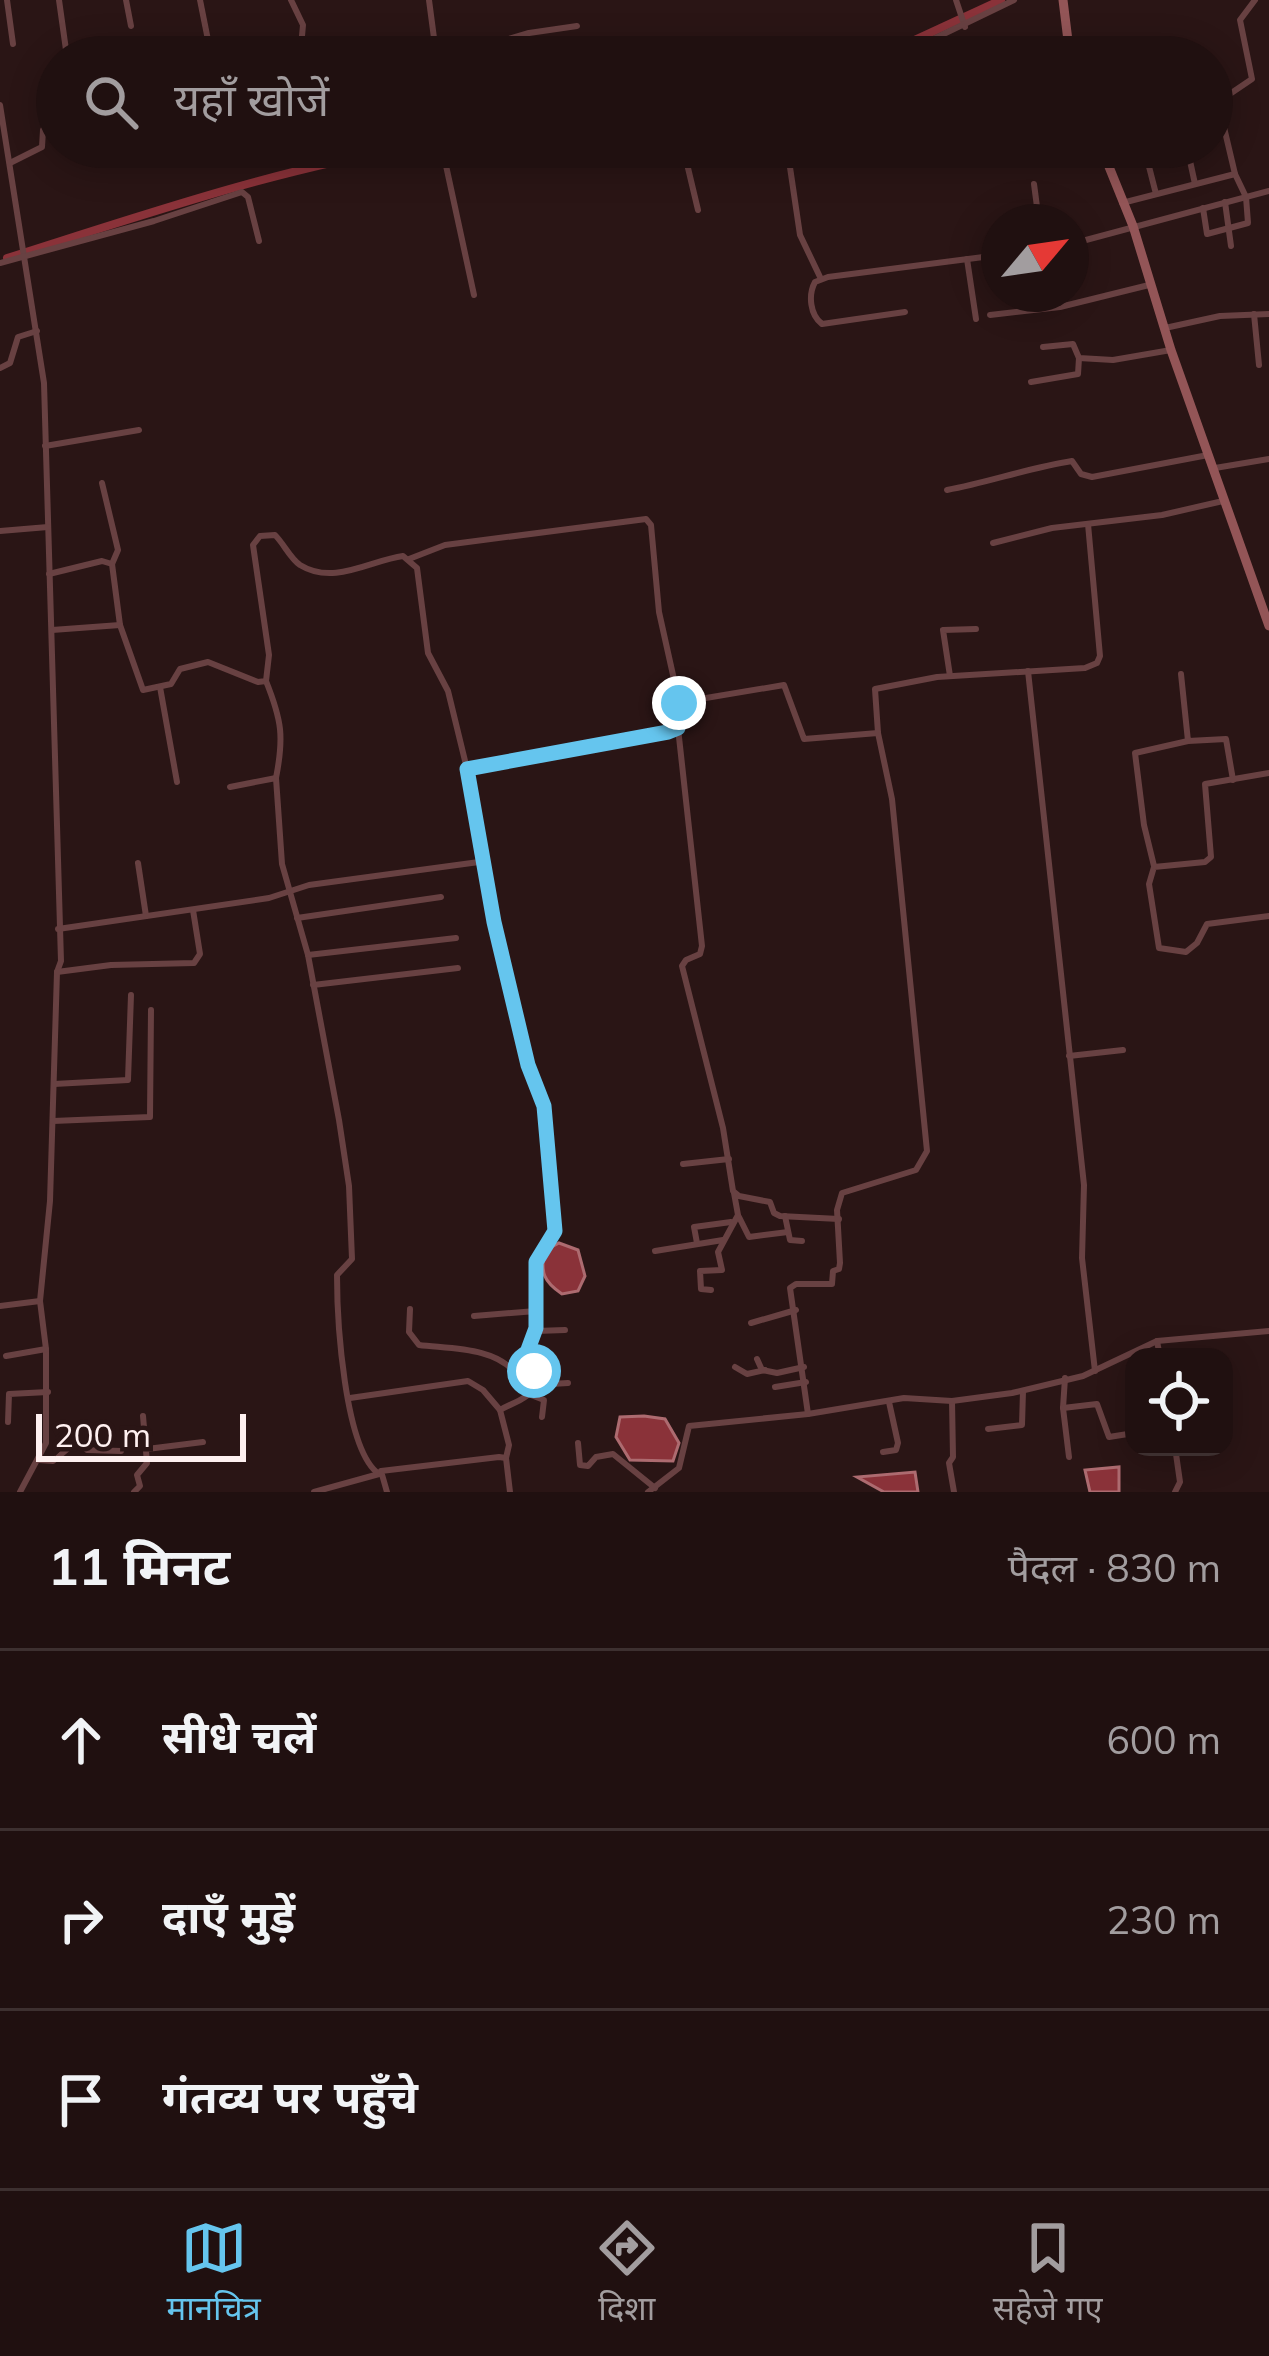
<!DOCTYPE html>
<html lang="hi">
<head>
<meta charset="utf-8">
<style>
  :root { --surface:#201010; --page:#281919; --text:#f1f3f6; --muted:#a29d9f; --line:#3d3030; --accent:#65c5ee }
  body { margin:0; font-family:Mulish,"Noto Sans Devanagari",sans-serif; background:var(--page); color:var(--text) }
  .controls { position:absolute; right:36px; bottom:36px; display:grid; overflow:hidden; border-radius:24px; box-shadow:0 6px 30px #0003 }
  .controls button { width:108px; height:108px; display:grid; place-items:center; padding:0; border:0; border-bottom:3px solid var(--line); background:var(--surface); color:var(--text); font:60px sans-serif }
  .compass { position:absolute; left:981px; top:204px; width:108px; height:108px; border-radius:50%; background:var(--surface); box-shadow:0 6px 30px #0003; rotate:61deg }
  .scale { position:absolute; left:36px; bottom:30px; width:210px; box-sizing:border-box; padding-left:12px; border:6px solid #fef0f0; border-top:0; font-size:33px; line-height:42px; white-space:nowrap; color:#fef0f0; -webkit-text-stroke:9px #2a1515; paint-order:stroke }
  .stop { position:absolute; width:36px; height:36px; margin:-27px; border:9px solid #65c5ee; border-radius:50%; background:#fff }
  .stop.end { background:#65c5ee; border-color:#fff; box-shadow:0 3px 12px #0008 }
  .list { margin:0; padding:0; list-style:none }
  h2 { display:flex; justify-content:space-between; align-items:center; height:156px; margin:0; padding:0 48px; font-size:51px }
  h2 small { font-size:39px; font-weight:400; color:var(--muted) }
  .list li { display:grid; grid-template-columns:78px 1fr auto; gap:36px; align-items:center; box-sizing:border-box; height:180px; padding:0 48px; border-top:3px solid var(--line) }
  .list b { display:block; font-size:45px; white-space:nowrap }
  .list em { font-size:39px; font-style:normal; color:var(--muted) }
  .icon { flex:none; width:66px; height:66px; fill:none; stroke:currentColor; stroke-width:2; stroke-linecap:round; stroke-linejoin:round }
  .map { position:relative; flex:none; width:1269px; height:1492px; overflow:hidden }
  .search { position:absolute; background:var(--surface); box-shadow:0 6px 30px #0003; left:36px; right:36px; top:36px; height:132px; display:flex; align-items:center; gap:30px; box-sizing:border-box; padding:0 42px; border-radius:66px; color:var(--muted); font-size:45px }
  .sheet { height:696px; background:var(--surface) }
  nav { display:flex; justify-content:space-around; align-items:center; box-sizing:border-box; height:168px; border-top:3px solid var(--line); background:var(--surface); font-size:33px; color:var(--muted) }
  nav a { display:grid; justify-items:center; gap:6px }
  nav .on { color:var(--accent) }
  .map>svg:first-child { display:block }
</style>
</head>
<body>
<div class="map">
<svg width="1269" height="1492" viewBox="0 0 1269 1492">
  <rect width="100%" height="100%" fill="#2a1515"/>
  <!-- water -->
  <g fill="#8a3239" stroke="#ad6b70" stroke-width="3">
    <path d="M559,1243l19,7 7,26 -7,15 -16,3c-19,-13 -21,-21 -18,-43z"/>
    <path d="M644,1416l21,3 14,24 -6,18 -43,-1 -14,-23 4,-20z"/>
    <path d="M1119,1467v25h-29l-5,-22z"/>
    <path d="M915,1472l3,20h-34l-27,-15z"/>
  </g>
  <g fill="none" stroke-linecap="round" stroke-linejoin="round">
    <!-- canal -->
    <g stroke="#8a3239" stroke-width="8">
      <path d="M878,57l123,-57"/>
      <path d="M7,258c133,-42 266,-88 404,-111"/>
    </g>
    <!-- street -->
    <g stroke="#684142" stroke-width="6">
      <path d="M7,0l6,44"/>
      <path d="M59,0l8,57"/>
      <path d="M126,0l5,26"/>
      <path d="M200,0l11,55"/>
      <path d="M291,0l12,25 -2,22 4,10"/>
      <path d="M956,0l9,27"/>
      <path d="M432,44l7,13"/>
      <path d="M206,57l51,-18 10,18"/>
      <path d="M416,57l18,-19 -5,-38"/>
      <path d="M448,57l81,-24 48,-7"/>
      <path d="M896,57l118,-57"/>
      <path d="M1218,102l34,-23 -12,-59 15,-20"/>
      <path d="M0,105l44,278 17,578 -4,11 -7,229 -10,100 6,48v94l-26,49"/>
      <path d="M172,147l6,10 13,-3"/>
      <path d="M442,147l32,148"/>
      <path d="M683,147l15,63"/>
      <path d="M787,147l13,88 21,44"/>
      <path d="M973,147l5,6 43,-6"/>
      <path d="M1144,147l12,47"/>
      <path d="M1187,147l8,37"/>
      <path d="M10,163l32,-16 1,-17 14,-29"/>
      <path d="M1034,184l5,38"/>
      <path d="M1225,202l6,44"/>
      <path d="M1122,203l113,-29"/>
      <path d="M1203,208l4,26 41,-11 -2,-26 -11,-23 -17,-72 -6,-4"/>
      <path d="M1071,244l198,-53"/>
      <path d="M967,259l9,60"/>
      <path d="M0,263l154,-42 88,-29 6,5 11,44"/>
      <path d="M905,312l-83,12c-12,-9 -14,-29 -7,-42l13,-5 171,-22"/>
      <path d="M1254,314l5,51"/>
      <path d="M990,315l70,-8 89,-22"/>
      <path d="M1165,328l55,-12 49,-2"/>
      <path d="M1043,347l30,-3 6,14 34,2 58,-10"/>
      <path d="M0,368l10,-5 8,-26 19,-6"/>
      <path d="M1031,382l47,-8 1,-16"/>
      <path d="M45,446l94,-16"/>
      <path d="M1215,468l54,-9"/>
      <path d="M102,483l16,67 -6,14"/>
      <path d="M947,490c43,-8 81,-22 125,-29l9,13 11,3 116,-22"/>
      <path d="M0,531l48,-4"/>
      <path d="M993,543l59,-15 110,-13 61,-14"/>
      <path d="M409,559l36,-14 201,-26 5,6 8,87 20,90"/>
      <path d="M49,574l53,-13 10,3 8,61 23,65 28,-6 9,-15 28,-7 50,20 8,-1 3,-26 -16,-110 7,-9 15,-1c9,9 15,23 25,30 34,21 71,-5 103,-9l14,12 11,85 20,38 19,78"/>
      <path d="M52,630l68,-5"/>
      <path d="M1028,671l56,514 -2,73 13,113"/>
      <path d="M1181,674l7,67 38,-2 7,41"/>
      <path d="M950,676l-7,-46 33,-1"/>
      <path d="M266,681c16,40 18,56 10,97"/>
      <path d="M160,687l17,95"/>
      <path d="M678,728l24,218 -2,8 -14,6 -4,6 41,162 10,63 6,5 31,6 4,11 6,3 59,3"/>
      <path d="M1269,773l-64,11 6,73 -6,5 -51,5 -5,17 10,64 27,4 11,-9 10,-19 62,-8"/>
      <path d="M230,787l46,-9 6,86 26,91 31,165 10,66 3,73 -15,16c0,43 7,175 42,199l-65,18"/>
      <path d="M481,861l47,204 15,34 12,125 -1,12 -16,21 -3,13 1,57 -10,28 2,10 6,6c-2,31 -9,25 -34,39l9,35 -3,13"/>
      <path d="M138,863l8,53"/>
      <path d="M1154,866l-10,-41 -9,-72 53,-12"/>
      <path d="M297,918l144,-21"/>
      <path d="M58,929l211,-31 40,-13 170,-23 -13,-89 3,-6 199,-35 10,-4 -1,-22 5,-4 102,-17 20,54 74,-6"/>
      <path d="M308,955l148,-17"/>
      <path d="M57,972l54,-7 83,-2 6,-9 -7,-44"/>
      <path d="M313,985l145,-17"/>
      <path d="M1069,1056l54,-6"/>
      <path d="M54,1084l74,-4 3,-85"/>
      <path d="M53,1121l97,-4 1,-107"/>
      <path d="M683,1164l46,-5"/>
      <path d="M785,1216l5,24 12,1"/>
      <path d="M739,1217l10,20 39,-5"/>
      <path d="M697,1243l-3,-16 37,-5"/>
      <path d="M655,1251l68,-11"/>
      <path d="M711,1290l-10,-1 -1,-18 22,-1 -4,-18 20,-37 -4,-22"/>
      <path d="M0,1306l40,-5"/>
      <path d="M410,1309l-1,23 10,13c32,4 77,2 97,29l16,-7"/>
      <path d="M474,1316l62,-5"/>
      <path d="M751,1323l45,-13"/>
      <path d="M536,1331l29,-1"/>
      <path d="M1157,1341l3,16"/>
      <path d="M6,1356l40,-7"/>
      <path d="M757,1359l5,11 15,3 27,-6"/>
      <path d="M735,1367l12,7 18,-4"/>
      <path d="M1065,1378l-2,30 6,49"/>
      <path d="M535,1385l33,-2"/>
      <path d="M775,1387l31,-5"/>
      <path d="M531,1395l13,5 -2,17"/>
      <path d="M350,1398l118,-17 15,9 17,20"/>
      <path d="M952,1401l1,56 -4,6 5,29"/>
      <path d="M1063,1408l34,-4 12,33 25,-4"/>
      <path d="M808,1414l-18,-126 6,-4h36l1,-13 6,-2 1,-6 -3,-53 5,-17 74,-23 11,-19 -35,-352 -14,-66 -3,-44 62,-12 148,-9 12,-5 3,-7 -12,-132"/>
      <path d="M8,1422l1,-28 39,-2"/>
      <path d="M988,1429l34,-4 1,-34"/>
      <path d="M578,1443l2,22 8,1 8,-9 17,-3 42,34"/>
      <path d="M1175,1447l5,35 -5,10"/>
      <path d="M147,1449l56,-7"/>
      <path d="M883,1452l13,-2 2,-7 -9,-41"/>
      <path d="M39,1460l14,1 18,-15 11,-1 5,5 34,1"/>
      <path d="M134,1492l6,-6 -3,-11 10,-12 -4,-47"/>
      <path d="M387,1492l-6,-21 118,-14 7,1 4,34"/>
      <path d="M648,1492l31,-24 10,-42 119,-12 96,-16 48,3 60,-8 71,-17 74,-35 112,-10"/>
    </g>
    <!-- secondary -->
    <g stroke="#935557" stroke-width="9">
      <path d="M1063,0l7,57"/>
      <path d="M1101,147l32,79 38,124 98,276"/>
    </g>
  </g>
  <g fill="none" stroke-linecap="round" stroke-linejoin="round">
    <!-- route -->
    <path stroke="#65c5ee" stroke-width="15" d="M534,1371l-8,-16 10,-27v-66l19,-31 -11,-125 -16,-41 -34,-143 -27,-153 201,-37 10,-4 1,-25"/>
  </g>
</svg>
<div class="controls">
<button><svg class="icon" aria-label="locate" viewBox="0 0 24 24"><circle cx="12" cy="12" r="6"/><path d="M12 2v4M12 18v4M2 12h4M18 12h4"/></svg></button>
</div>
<svg class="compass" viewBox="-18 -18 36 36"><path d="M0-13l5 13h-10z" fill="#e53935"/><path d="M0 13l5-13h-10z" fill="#a29d9f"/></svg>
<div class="scale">200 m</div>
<div class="stop" style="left:534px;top:1371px"></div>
<div class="stop end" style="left:679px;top:703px"></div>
<div class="search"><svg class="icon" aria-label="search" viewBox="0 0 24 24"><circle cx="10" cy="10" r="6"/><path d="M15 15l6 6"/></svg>यहाँ खोजें</div>
</div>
<section class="sheet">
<h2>11 मिनट<small>पैदल · 830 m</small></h2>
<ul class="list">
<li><svg class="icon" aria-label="ahead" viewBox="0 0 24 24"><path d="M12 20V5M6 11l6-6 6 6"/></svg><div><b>सीधे चलें</b></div><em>600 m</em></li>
<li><svg class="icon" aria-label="right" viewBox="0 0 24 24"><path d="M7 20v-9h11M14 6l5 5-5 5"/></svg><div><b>दाएँ मुड़ें</b></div><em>230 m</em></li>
<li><svg class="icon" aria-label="arrive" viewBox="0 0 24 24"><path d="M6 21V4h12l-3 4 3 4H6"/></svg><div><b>गंतव्य पर पहुँचे</b></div></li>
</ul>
</section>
<nav>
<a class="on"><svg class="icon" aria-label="map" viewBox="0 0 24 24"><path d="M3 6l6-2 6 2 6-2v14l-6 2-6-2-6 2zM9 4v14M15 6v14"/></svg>मानचित्र</a>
<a><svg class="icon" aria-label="directions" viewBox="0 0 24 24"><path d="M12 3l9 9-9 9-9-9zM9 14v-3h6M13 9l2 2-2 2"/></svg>दिशा</a>
<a><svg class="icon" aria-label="saved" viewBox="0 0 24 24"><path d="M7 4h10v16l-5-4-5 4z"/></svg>सहेजे गए</a>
</nav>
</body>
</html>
